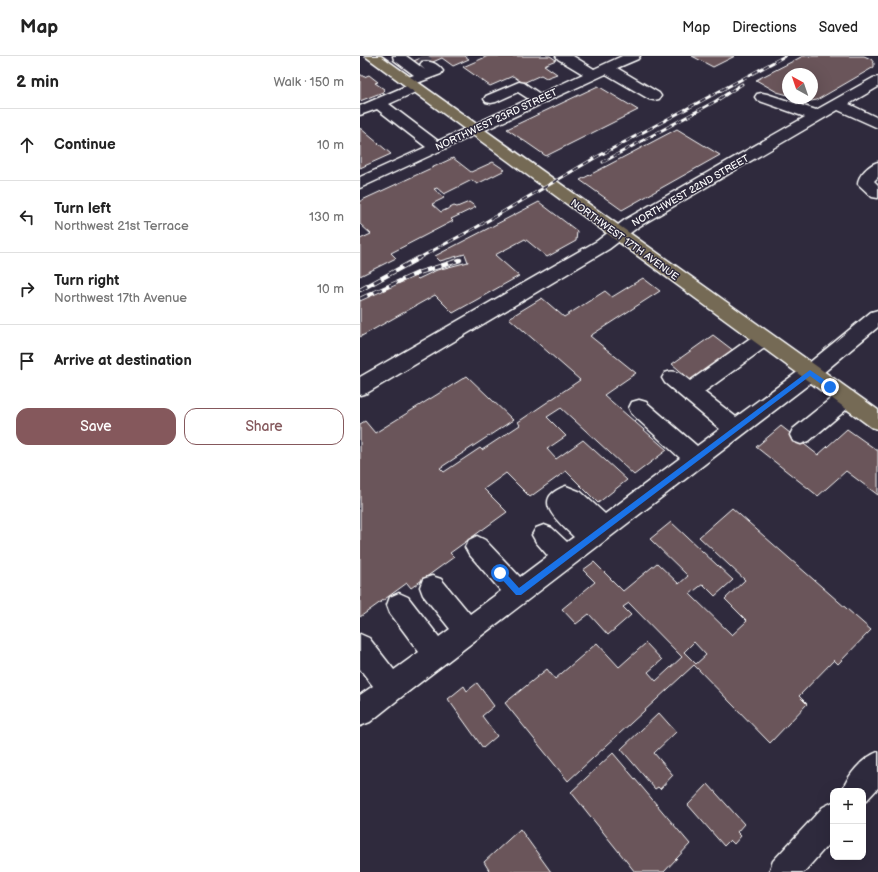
<!DOCTYPE html>
<html lang="en">
<head>
<meta charset="utf-8">
<style>
  :root { --surface:#fff; --page:#f2f2f2; --text:#222; --muted:#767676; --line:#e0e0e0; --accent:#85585c }
  body { margin:0; font-family:"Balsamiq Sans",sans-serif; background:var(--page); color:var(--text) }
  .controls { position:absolute; right:12px; bottom:12px; display:grid; overflow:hidden; border-radius:8px; box-shadow:0 4px 16px #0002 }
  .controls button { width:36px; height:36px; display:grid; place-items:center; padding:0; border:0; border-bottom:1px solid var(--line); background:var(--surface); color:var(--text); font:20px sans-serif }
  .compass { position:absolute; left:422px; top:12px; width:36px; height:36px; border-radius:50%; background:var(--surface); box-shadow:0 4px 16px #0002; rotate:320deg }
  .stop { position:absolute; width:12px; height:12px; margin:-9px; border:3px solid #1a73e8; border-radius:50%; background:#fff }
  .stop.end { background:#1a73e8; border-color:#fff; box-shadow:0 1px 4px #0008 }
  .list { margin:0; padding:0; list-style:none }
  h2 { display:flex; justify-content:space-between; align-items:center; height:52px; margin:0; padding:0 16px; font-size:17px }
  h2 small { font-size:13px; font-weight:400; color:var(--muted) }
  .list li { display:grid; grid-template-columns:26px 1fr auto; gap:12px; align-items:center; box-sizing:border-box; height:72px; padding:0 16px; border-top:1px solid var(--line) }
  .list b { display:block; font-size:15px; white-space:nowrap }
  .list p { margin:0; font-size:13px; white-space:nowrap; color:var(--muted) }
  .list em { font-size:13px; font-style:normal; color:var(--muted) }
  .actions { display:flex; gap:8px; padding:12px 16px }
  .actions a { flex:1; padding:9px 0; border:1px solid var(--accent); border-radius:12px; text-align:center; font-size:14px; color:var(--accent) }
  .actions .main { background:var(--accent); color:#fff }
  .icon { flex:none; width:22px; height:22px; fill:none; stroke:currentColor; stroke-width:2; stroke-linecap:round; stroke-linejoin:round }
  .map { position:relative; flex:none; width:518px; height:816px; overflow:hidden }
  header { display:flex; align-items:center; gap:24px; box-sizing:border-box; height:56px; padding:0 20px; background:var(--surface); border-bottom:1px solid var(--line) }
  header strong { font-size:19px }
  nav { display:flex; gap:22px; margin-inline-start:auto; font-size:14px }
  main { display:flex }
  aside { flex:1; background:var(--surface) }
  .map>svg:first-child { display:block }
</style>
</head>
<body>
<header>
<strong>Map</strong>
<nav><a>Map</a><a>Directions</a><a>Saved</a></nav>
</header>
<main>
<aside>
<h2>2 min<small>Walk · 150 m</small></h2>
<ul class="list">
<li><svg class="icon" aria-label="ahead" viewBox="0 0 24 24"><path d="M12 20V5M6 11l6-6 6 6"/></svg><div><b>Continue</b></div><em>10 m</em></li>
<li><svg class="icon" aria-label="left" viewBox="0 0 24 24"><path d="M17 20v-9H6M10 6l-5 5 5 5"/></svg><div><b>Turn left</b><p>Northwest 21st Terrace</p></div><em>130 m</em></li>
<li><svg class="icon" aria-label="right" viewBox="0 0 24 24"><path d="M7 20v-9h11M14 6l5 5-5 5"/></svg><div><b>Turn right</b><p>Northwest 17th Avenue</p></div><em>10 m</em></li>
<li><svg class="icon" aria-label="arrive" viewBox="0 0 24 24"><path d="M6 21V4h12l-3 4 3 4H6"/></svg><div><b>Arrive at destination</b></div></li>
</ul>
<div class="actions"><a class="main">Save</a><a>Share</a></div>
</aside>
<div class="map">
<svg width="518" height="816" viewBox="0 0 518 816">
  <rect width="100%" height="100%" fill="#2f2a3d"/>
  <filter id="ink" filterUnits="userSpaceOnUse"><feTurbulence type="fractalNoise" baseFrequency=".025" numOctaves="2"/><feDisplacementMap in="SourceGraphic" scale="8" xChannelSelector="R" yChannelSelector="G"/><feConvolveMatrix kernelMatrix="1 2 1 2 8 2 1 2 1" color-interpolation-filters="sRGB"/></filter>
  <g filter="url(#ink)">
    <!-- building -->
    <g fill="#6a555a" stroke="#fff" fill-rule="evenodd">
      <path d="M66,0h39l4,3 -16,7 -11,-8 -23,10 -8,-6z"/>
      <path d="M128,0h62l6,4 -12,5 13,9 -11,4 -5,-3 -18,8 -10,-7 -23,10 -27,-19z"/>
      <path d="M332,0h43l-22,11z"/>
      <path d="M443,0h61l7,3 3,4v4l-57,33 -6,1 -13,-3h14v-24h-24v21l-11,-3 -21,-12z"/>
      <path d="M0,18l4,3 5,-2 9,7 -3,1 9,6 -1,3 -23,9z"/>
      <path d="M238,30l40,24 -92,46 -39,-27z"/>
      <path d="M0,72l31,26 -31,14z"/>
      <path d="M317,73l43,26 -98,55 -42,-30z"/>
      <path d="M93,102l18,14 22,-10 12,8 -28,14 -5,-4 -28,14 -7,-6 -3,1 10,9 -12,6 9,8 13,-6 3,1 12,-5 7,5 -25,12 2,2 -62,32 5,5 -36,18v-37l11,-5 -11,-10v-23z"/>
      <path d="M179,146l38,29 -1,10 -29,16 -22,-18 -30,16 24,21 -66,37 -18,-18 -75,42v-37l55,-24 3,3 19,-9 31,-8 -3,-8 -25,7 -5,-5z"/>
      <path d="M283,222l17,13 -70,45 46,37 -32,22 63,55 -33,25 -73,-67 -14,9 19,19 -19,13 9,10 27,-19 44,40 -29,23 -32,-32 -36,26 -24,-24 -22,16 23,23 -57,41 4,4 -43,31 -4,-5 -47,34v-193l5,-3 10,12 92,-57 46,44 -73,48 4,4 36,-24 2,2 38,-25 -2,-3 62,-42 -71,-62 33,-20 22,19 41,-26 7,6z"/>
      <path d="M353,279l21,16 -42,30 -20,-17z"/>
      <path d="M421,370l37,29 29,-26 31,22v44l-32,-24 -28,25 -62,-49z"/>
      <path d="M372,452l139,122 -33,34 -4,-4 -35,36 8,8 -37,39 -76,-78 -126,116 -63,-78 42,-34 8,10 42,-36 22,24 27,-24 16,17 -14,12 8,9 26,-24 -53,-54 -6,4 8,8 -23,20 -19,-21 -13,10 -14,-15 33,-27 -12,-12 11,-8 29,29 34,-28 22,21 9,-8 -38,-37 21,-17 62,58 -18,16 -12,-12 -13,10 42,41 15,-14 -22,-22 20,-19 -46,-43zM334,586l12,13 -10,9 -12,-12z"/>
      <path d="M117,627l17,23 -12,10 15,20 -14,12 -35,-49 16,-13 3,5z"/>
      <path d="M299,657l17,19 -22,21 19,22 -13,14 -2,-2 -3,2 -34,-40z"/>
      <path d="M253,697l77,91 -26,28h-29l-64,-80z"/>
      <path d="M348,728l36,40 -7,8 4,4 -7,8 -4,-4 -6,6 -36,-41z"/>
      <path d="M160,773l31,43h-61l-6,-10z"/>
    </g>
    <g fill="none" stroke-linecap="round" stroke-linejoin="round">
      <!-- minor-tunnel -->
      <path stroke="#443f50" stroke-width="16" stroke-dasharray="16 8" stroke-linecap="butt" d="M59,3l8,6"/>
      <defs>
        <g id="minor">
          <path d="M33,0h13l19,14 -5,-5 2,-3c8,-2 16,2 21,9l-2,3 -24,9 5,4 -2,3 -31,14 49,37 91,-42 -11,-7 -22,10 -5,1 -5,-1 -2,-3 2,-3 33,-14 5,1 16,11 43,-20 -25,-15 -2,-3h17l21,13 28,-13h18l-2,3 -21,9 42,25 2,3 -2,3 -5,1 -5,-1 -43,-25 -246,114v-11l66,-30 -49,-38 -17,6v-9l46,-20 -5,-4 2,-3 11,-4 -20,-15z"/>
          <path d="M518,21v10l-29,17 29,14v10l-40,-18 -200,117 -29,22 -242,144 -7,2v-18l237,-136 29,-22 179,-102 -48,-17 -2,-3 2,-3 5,-1 5,1 49,16 57,-32z"/>
          <path d="M518,106v15l-4,4 4,4v13l-6,-1 -14,-13c0,-9 12,-20 20,-22z"/>
          <path d="M518,254v17l-61,51 -417,320 -30,24 -10,4v-31l13,-9 -13,-17v-35l9,4 25,32 25,-18 -29,-39 -3,-8 3,-8 9,-4 9,4 31,40 11,-8 -27,-34 -3,-8 3,-8 9,-3 9,3 29,35 31,-23 -32,-37 -4,-7 4,-7 8,-4 8,4 35,37 28,-21 -12,-14 -4,-7 4,-7 8,-3 8,3 15,14 7,-5c-16,-16 -45,-38 -8,-51l15,6 24,22 75,-56 -48,-44 -3,-6 3,-6 7,-2 7,2 51,44 23,-17 -55,-46 -3,-5 3,-5c12,-4 16,1 25,8l66,-47 7,-2 7,2 3,5 -3,5 -66,48 32,25 67,-49 68,-56z"/>
          <path d="M486,334l7,2 3,6 -3,6 -44,37 -8,3 -8,-3 -3,-6 3,-6 46,-37z"/>
          <path d="M518,696v36l-12,13 -3,1v-11h-21c6,-16 20,-33 36,-39z"/>
          <path d="M473,746v37l-29,33h-35l4,-11 50,-54z"/>
        </g>
        <path id="major" d="M5,0h16l497,354v19l-7,-2z"/>
      </defs>
      <!-- minor casing -->
      <use href="#minor" stroke="#fff" stroke-width="3"/>
      <!-- major casing -->
      <use href="#major" stroke="#fff" stroke-width="3"/>
      <!-- minor -->
      <use href="#minor" fill="#2f2a3d" fill-rule="evenodd"/>
      <!-- major -->
      <use href="#major" fill="#756a55" fill-rule="evenodd"/>
      <defs>
        <g id="rail-far1">
          <path d="M243,106l113,-61 26,-17"/>
          <path d="M57,203l60,-32 116,-68 192,-103"/>
        </g>
        <g id="rail">
          <path d="M0,234l59,-32"/>
          <path d="M0,243l58,-26 42,-13"/>
        </g>
      </defs>
      <!-- rail-far1 casing -->
      <use href="#rail-far1" stroke="#fff" stroke-width="3"/>
      <!-- rail casing -->
      <use href="#rail" stroke="#fff" stroke-width="4.5"/>
      <!-- rail-far1 -->
      <use href="#rail-far1" stroke="#2f2a3d" stroke-width="2" stroke-dasharray="6" stroke-linecap="butt"/>
      <!-- rail -->
      <use href="#rail" stroke="#2f2a3d" stroke-width="3" stroke-dasharray="8" stroke-linecap="butt"/>
    </g>
  </g>
  <!-- route -->
  <path fill="#1a73e8" d="M450,314l22,15v4h-4l-18,-13 -289,219h-5l-18,-20v-5h5l16,18z"/>
  <g text-anchor="middle" stroke-width="3" stroke-linejoin="round" paint-order="stroke">
    <!-- far-street labels -->
    <g font-size="10" fill="#fff" stroke="#2f2a3d">
      <text transform="translate(136 63) rotate(-25)" y="4">NORTHWEST 23RD STREET</text>
      <text transform="translate(330 134) rotate(-30)" y="4">NORTHWEST 22ND STREET</text>
      <text transform="translate(265 183) rotate(36)" y="4">NORTHWEST 17TH AVENUE</text>
    </g>
  </g>
</svg>
<div class="controls">
<button>+</button>
<button>−</button>
</div>
<svg class="compass" viewBox="-18 -18 36 36"><path d="M0-13l5 13h-10z" fill="#e53935"/><path d="M0 13l5-13h-10z" fill="#767676"/></svg>
<div class="stop" style="left:140px;top:517px"></div>
<div class="stop end" style="left:470px;top:331px"></div>
</div>
</main>
</body>
</html>
